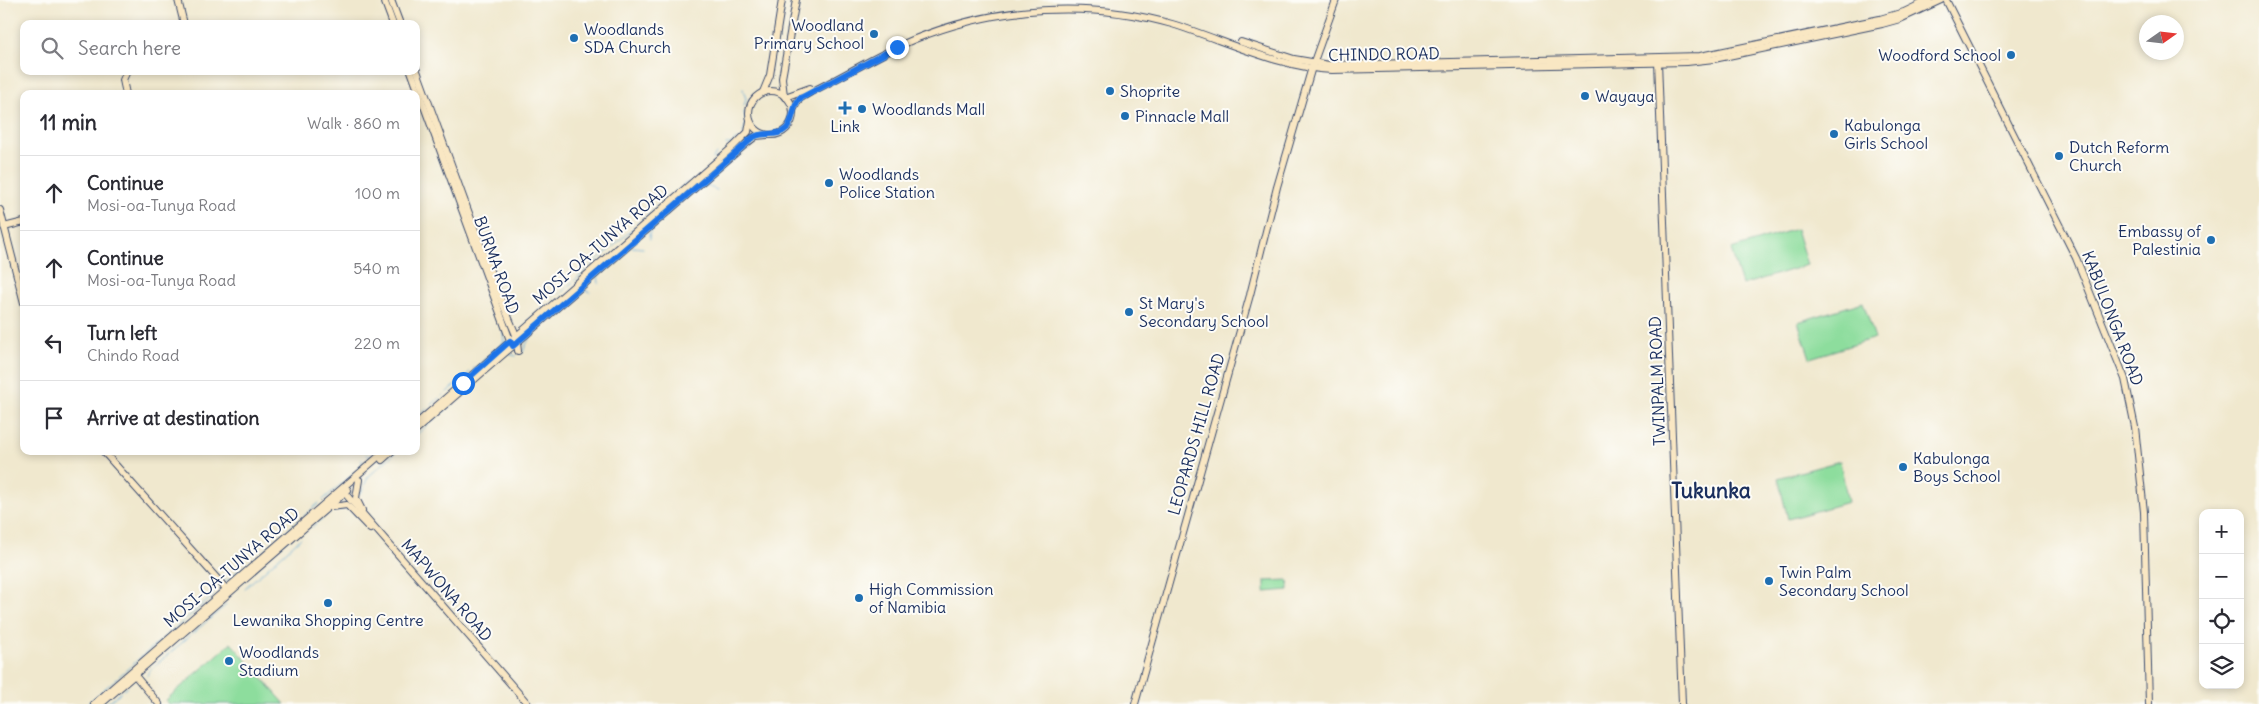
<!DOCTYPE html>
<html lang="en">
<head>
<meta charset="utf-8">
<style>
  :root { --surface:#fff; --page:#f2f2f3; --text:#2b2b33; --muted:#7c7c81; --line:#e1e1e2 }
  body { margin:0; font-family:Delius,sans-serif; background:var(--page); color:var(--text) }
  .controls { position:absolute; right:15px; bottom:15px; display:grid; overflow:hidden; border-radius:10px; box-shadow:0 2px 8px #0003 }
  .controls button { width:45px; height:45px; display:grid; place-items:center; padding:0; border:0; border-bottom:1px solid var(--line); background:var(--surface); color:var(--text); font:25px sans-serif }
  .compass { position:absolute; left:2139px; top:15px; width:45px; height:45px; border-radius:50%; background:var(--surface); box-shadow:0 2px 8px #0003; rotate:76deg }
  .stop { position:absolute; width:15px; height:15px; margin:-11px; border:4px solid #1a73e8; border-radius:50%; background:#fff }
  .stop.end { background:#1a73e8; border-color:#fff; box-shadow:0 1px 5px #0008 }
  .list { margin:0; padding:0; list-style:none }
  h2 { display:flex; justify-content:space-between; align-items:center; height:65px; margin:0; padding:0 20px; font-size:21px }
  h2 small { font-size:16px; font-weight:400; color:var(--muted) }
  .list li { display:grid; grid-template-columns:32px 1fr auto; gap:15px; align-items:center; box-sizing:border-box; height:75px; padding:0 20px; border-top:1px solid var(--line) }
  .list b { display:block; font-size:19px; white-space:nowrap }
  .list p { margin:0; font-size:16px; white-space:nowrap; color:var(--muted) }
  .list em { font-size:16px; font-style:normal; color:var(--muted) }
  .icon { flex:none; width:28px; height:28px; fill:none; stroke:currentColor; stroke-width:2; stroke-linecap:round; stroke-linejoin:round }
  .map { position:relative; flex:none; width:2259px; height:704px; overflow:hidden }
  .search { position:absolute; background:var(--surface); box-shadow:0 2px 8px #0003; left:20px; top:20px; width:400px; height:55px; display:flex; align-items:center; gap:12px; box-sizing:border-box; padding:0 18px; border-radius:10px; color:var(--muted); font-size:19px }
  .panel { position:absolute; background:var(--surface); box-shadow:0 2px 8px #0003; left:20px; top:90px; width:400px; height:365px; border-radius:10px }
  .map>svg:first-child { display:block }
</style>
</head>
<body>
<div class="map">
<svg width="2259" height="704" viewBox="0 0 2259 704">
  <rect width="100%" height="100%" fill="#fdfcf7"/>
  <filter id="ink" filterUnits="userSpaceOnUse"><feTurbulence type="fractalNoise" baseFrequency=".02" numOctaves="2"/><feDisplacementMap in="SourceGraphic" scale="10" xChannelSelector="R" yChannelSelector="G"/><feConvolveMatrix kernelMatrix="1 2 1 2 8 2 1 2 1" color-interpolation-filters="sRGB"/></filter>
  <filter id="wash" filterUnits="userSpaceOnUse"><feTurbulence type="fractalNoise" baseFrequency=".0096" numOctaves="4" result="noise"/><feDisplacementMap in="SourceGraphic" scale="20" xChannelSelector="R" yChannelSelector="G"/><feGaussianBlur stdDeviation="1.12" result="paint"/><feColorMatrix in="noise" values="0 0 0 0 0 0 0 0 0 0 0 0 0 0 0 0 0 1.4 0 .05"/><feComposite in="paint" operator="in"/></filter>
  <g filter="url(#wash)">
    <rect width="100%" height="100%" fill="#f0e8ce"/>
    <!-- pitch -->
    <g fill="#8ddd9d" stroke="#54867e">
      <path d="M1796,229l11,36 -65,20 -11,-36z"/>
      <path d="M1863,302l12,36 -65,20 -12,-36z"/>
      <path d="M1840,461l8,41 -60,17 -10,-41z"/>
      <path d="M1288,580l1,10 -24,2v-11z"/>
      <path d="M231,643l54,61h-116l-3,-4z"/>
    </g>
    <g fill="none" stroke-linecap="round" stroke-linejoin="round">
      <!-- stream -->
      <g stroke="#58a3d0" stroke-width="1">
        <path d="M743,89l3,10 -2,7"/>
        <path d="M743,133l3,-10 -2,-11"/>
        <path d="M726,144h6l4,-5"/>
        <path d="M713,159l3,-5"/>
        <path d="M697,190l7,-5 13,5"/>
        <path d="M669,198l18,-16"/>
        <path d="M652,212l13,-11"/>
        <path d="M639,223l12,-10"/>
        <path d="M650,239l-1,-5 2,-4"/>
        <path d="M632,247l11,1"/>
        <path d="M592,265l44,-39"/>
        <path d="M599,284l-1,-8 5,-4"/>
        <path d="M560,294l27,-25"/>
        <path d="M552,300l2,-2"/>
        <path d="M527,322l20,-17"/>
        <path d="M497,348l7,-6 -1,-10"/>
        <path d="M523,352c8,-26 40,-45 61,-62l6,2"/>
        <path d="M509,354l7,2"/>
        <path d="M480,363l12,-10"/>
        <path d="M473,369l4,-4"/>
        <path d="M447,392l23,-20"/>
        <path d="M442,396l1,-1"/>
        <path d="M457,400l7,-7"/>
        <path d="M432,405l7,-7"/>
        <path d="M443,412l11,-9"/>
        <path d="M416,419l13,-12"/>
        <path d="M416,435l24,-21"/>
        <path d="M366,455l6,2 6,-6"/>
        <path d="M361,493l7,-16 29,-26"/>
        <path d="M323,500l39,-34v-6"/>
        <path d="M304,516l15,-13"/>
        <path d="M312,527l19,-16 15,-2"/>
        <path d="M277,540l22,-20"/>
        <path d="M224,579l7,2 5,-9 16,-10"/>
        <path d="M245,588l56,-50"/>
        <path d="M133,664l79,-67 1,-10"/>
        <path d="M147,676l4,-7 75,-64"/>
        <path d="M87,704l44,-38"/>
        <path d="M106,704l21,-17"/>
      </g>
    </g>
  </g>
  <g filter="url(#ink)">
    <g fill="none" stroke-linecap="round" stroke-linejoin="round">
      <defs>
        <g id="secondary">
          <path d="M178,0l6,24"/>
          <path d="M384,0l9,24"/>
          <path d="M391,0l9,24"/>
          <path d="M1946,0l130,258 49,121 10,48 9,85 5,192"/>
          <path d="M1241,42l53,17 35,6 371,-9 180,-37 24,-7 25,-12"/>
          <path d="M1658,61l24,643"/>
          <path d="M416,68l81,222 19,45 2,16"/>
          <path d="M411,71l100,272"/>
          <circle cx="771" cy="113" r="22"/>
          <path d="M763,92l7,-17 12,-75"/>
          <path d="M126,94l-3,-14 4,-9"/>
          <path d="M784,96l-2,-18 14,-78"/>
          <path d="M785,97l25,-9"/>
          <path d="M793,110l6,-11 12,-7c35,-17 68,-38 104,-53 81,-33 173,-39 257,-15 52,16 105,43 160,46l355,-8 27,-3 168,-35 18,-5 41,-19"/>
          <path d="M0,210l24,93"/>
          <path d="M4,227l20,-5"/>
          <path d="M416,424l318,-278 14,-14 2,-11"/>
          <path d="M416,430l331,-287 9,-7 11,-1"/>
          <path d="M103,451l126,141"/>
          <path d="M382,460l10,-9"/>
          <path d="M359,480l-3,18 6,12"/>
          <path d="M342,490l186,214"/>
          <path d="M331,507l16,-2 23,24"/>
          <path d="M132,672l27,32"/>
          <path d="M94,704l291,-253"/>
          <path d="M101,704l247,-214"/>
          <path d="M1135,704l115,-409 27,-108 35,-120 24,-67"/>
        </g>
      </defs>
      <!-- secondary casing -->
      <use href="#secondary" stroke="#3b4b6f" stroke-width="8"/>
      <!-- secondary -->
      <use href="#secondary" stroke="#f9e7c3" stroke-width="6"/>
    </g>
  </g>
  <g fill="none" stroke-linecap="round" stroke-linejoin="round" filter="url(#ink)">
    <!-- route -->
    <path stroke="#1a73e8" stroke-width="6" d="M463,383l47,-42 3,5 234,-203c2,-3 6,-6 9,-7 11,-4 22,1 31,-8 7,-8 5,-20 12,-29l98,-52"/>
  </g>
  <!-- markers -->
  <g fill="#1f6fb2" stroke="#fdfcf7" stroke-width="2">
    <circle cx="874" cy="34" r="5"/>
    <circle cx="574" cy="38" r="5"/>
    <circle cx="2011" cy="55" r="5"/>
    <circle cx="1110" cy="91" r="5"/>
    <circle cx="1585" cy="96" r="5"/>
    <path d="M842.5 100.5h5v5h5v5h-5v5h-5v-5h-5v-5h5z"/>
    <circle cx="862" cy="109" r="5"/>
    <circle cx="1125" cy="116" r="5"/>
    <circle cx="1834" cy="134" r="5"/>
    <circle cx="2059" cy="156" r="5"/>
    <circle cx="829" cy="183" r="5"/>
    <circle cx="2211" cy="240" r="5"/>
    <circle cx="1129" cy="312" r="5"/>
    <circle cx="1903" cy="467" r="5"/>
    <circle cx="1769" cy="581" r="5"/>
    <circle cx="859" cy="598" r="5"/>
    <circle cx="328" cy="603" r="5"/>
    <circle cx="229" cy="661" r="5"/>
  </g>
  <g text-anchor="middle" stroke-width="4" stroke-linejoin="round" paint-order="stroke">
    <!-- poi labels -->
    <g font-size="16" fill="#1b2f5e" stroke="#fdfcf7" text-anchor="start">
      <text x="864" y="31" text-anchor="end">Woodland<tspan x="864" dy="18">Primary School</tspan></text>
      <text x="584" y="35">Woodlands<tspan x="584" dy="18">SDA Church</tspan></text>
      <text x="2001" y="61" text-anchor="end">Woodford School</text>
      <text x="1120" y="97">Shoprite</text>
      <text x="1595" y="102">Wayaya</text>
      <text x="872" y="115">Woodlands Mall</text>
      <text x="1135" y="122">Pinnacle Mall</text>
      <text x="1844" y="131">Kabulonga<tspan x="1844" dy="18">Girls School</tspan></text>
      <text x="845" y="132" text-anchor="middle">Link</text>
      <text x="2069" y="153">Dutch Reform<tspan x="2069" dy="18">Church</tspan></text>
      <text x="839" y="180">Woodlands<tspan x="839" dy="18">Police Station</tspan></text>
      <text x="2201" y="237" text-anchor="end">Embassy of<tspan x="2201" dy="18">Palestinia</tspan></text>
      <text x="1139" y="309">St Mary's<tspan x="1139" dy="18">Secondary School</tspan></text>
      <text x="1913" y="464">Kabulonga<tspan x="1913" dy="18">Boys School</tspan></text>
      <text x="1779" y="578">Twin Palm<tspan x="1779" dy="18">Secondary School</tspan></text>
      <text x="869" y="595">High Commission<tspan x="869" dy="18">of Namibia</tspan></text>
      <text x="328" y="626" text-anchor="middle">Lewanika Shopping Centre</text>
      <text x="239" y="658">Woodlands<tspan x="239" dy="18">Stadium</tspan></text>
    </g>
    <!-- street labels -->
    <g font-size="16" fill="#1b2f5e" stroke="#fdfcf7">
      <text transform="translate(1384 54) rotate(-1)" y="6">CHINDO ROAD</text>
      <text transform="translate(600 244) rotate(-41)" y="6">MOSI-OA-TUNYA ROAD</text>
      <text transform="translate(497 265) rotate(70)" y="6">BURMA ROAD</text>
      <text transform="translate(2113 318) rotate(69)" y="6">KABULONGA ROAD</text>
      <text transform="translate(1657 381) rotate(-92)" y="6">TWINPALM ROAD</text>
      <text transform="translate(1196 434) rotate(-74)" y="6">LEOPARDS HILL ROAD</text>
      <text transform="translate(231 567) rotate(-41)" y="6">MOSI-OA-TUNYA ROAD</text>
      <text transform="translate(447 590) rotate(49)" y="6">MAPWONA ROAD</text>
    </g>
    <!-- district labels -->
    <g font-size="21" font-weight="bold" fill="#1b2f5e" stroke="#fdfcf7">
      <text x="1711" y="498">Tukunka</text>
    </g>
  </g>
</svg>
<div class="controls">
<button>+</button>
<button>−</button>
<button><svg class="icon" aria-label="locate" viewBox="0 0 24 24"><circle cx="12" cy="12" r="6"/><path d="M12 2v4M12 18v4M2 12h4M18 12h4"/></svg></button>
<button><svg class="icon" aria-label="layers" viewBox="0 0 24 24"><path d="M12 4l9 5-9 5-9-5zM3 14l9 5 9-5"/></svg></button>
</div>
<svg class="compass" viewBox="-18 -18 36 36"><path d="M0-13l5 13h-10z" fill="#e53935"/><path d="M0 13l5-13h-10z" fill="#7c7c81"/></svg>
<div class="stop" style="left:463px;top:383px"></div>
<div class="stop end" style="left:897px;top:47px"></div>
<div class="search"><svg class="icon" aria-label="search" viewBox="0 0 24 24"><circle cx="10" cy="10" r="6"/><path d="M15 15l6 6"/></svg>Search here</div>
<section class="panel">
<h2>11 min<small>Walk · 860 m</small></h2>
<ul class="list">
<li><svg class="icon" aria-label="ahead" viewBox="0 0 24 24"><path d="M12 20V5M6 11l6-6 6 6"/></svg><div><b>Continue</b><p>Mosi-oa-Tunya Road</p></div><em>100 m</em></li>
<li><svg class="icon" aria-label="ahead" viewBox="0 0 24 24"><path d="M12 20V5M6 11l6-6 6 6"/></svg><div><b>Continue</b><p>Mosi-oa-Tunya Road</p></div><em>540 m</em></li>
<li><svg class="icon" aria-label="left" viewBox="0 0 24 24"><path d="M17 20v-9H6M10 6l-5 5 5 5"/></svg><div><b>Turn left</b><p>Chindo Road</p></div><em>220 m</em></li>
<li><svg class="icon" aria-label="arrive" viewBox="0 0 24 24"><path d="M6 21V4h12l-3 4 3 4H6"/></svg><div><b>Arrive at destination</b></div></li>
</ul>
</section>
</div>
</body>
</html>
